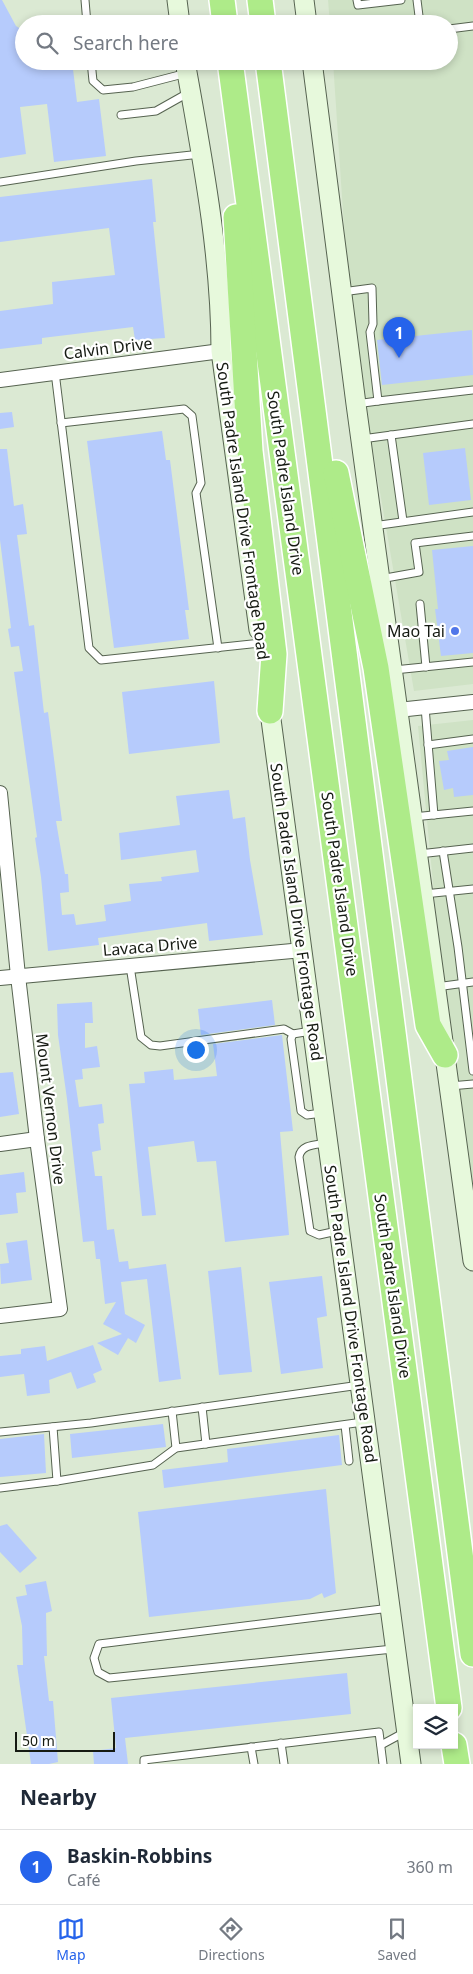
<!DOCTYPE html>
<html lang="en">
<head>
<meta charset="utf-8">
<style>
  :root { --surface:#fff; --page:#f2f2f3; --text:#1f2937; --muted:#747a83; --line:#e0e1e3; --accent:#2563eb }
  body { margin:0; font-family:"Noto Sans",sans-serif; background:var(--page); color:var(--text) }
  .controls { position:absolute; right:15px; bottom:15px; display:grid; overflow:hidden; border-radius:0px; box-shadow:0 2px 8px #0003 }
  .controls button { width:45px; height:45px; display:grid; place-items:center; padding:0; border:0; border-bottom:1px solid var(--line); background:var(--surface); color:var(--text); font:25px sans-serif }
  .scale { position:absolute; left:15px; bottom:12px; width:100px; box-sizing:border-box; padding-left:5px; border:2px solid #151a12; border-top:0; font-size:14px; line-height:18px; white-space:nowrap; color:#151a12; -webkit-text-stroke:4px #fff; paint-order:stroke }
  .you { position:absolute; left:195px; top:1049px; width:18px; height:18px; margin:-12px; border:4px solid #fff; border-radius:50%; background:#1a73e8; box-shadow:0 0 0 8px #1a73e833 }
  .badge { display:grid; place-items:center; width:32px; height:32px; border-radius:50%; background:var(--accent); color:#fff; font-size:16px; font-weight:700 }
  .pin { position:absolute; translate:-50% -41px; filter:drop-shadow(0 1px 2px #0008) }
  .pin::after { content:''; position:absolute; top:26px; width:18px; height:15px; background:inherit; clip-path:polygon(0 0,100% 0,50% 100%) }
  .list { margin:0; padding:0; list-style:none }
  h2 { display:flex; justify-content:space-between; align-items:center; height:65px; margin:0; padding:0 20px; font-size:21px }
  h2 small { font-size:16px; font-weight:400; color:var(--muted) }
  .list li { display:grid; grid-template-columns:32px 1fr auto; gap:15px; align-items:center; box-sizing:border-box; height:75px; padding:0 20px; border-top:1px solid var(--line) }
  .list b { display:block; font-size:19px; white-space:nowrap }
  .list p { margin:0; font-size:16px; white-space:nowrap; color:var(--muted) }
  .list em { font-size:16px; font-style:normal; color:var(--muted) }
  .icon { flex:none; width:28px; height:28px; fill:none; stroke:currentColor; stroke-width:2; stroke-linecap:round; stroke-linejoin:round }
  .map { position:relative; flex:none; width:473px; height:1764px; overflow:hidden }
  .search { position:absolute; background:var(--surface); box-shadow:0 2px 8px #0003; left:15px; right:15px; top:15px; height:55px; display:flex; align-items:center; gap:12px; box-sizing:border-box; padding:0 18px; border-radius:28px; color:var(--muted); font-size:19px }
  .sheet { height:140px; background:var(--surface) }
  nav { display:flex; justify-content:space-around; align-items:center; box-sizing:border-box; height:70px; border-top:1px solid var(--line); background:var(--surface); font-size:14px; color:var(--muted) }
  nav a { display:grid; justify-items:center; gap:2px }
  nav .on { color:var(--accent) }
  .map>svg:first-child { display:block }
</style>
</head>
<body>
<div class="map">
<svg width="473" height="1764" viewBox="0 0 473 1764">
  <rect width="100%" height="100%" fill="#dbe9d3"/>
  <!-- built -->
  <g fill="#cfe2c5">
    <path d="M328,0h145v684l-59,7 -47,-275 -22,-174 -12,-181h116v-37h-119z"/>
    <path d="M473,720v468l-32,-221 -23,-241z"/>
  </g>
  <!-- building -->
  <g fill="#b6cbfc">
    <path d="M0,0h2l14,26 8,5v30h48l5,41 22,-3 7,57 -52,6 -7,-58 -27,3 6,47 -26,4z"/>
    <path d="M152,179l4,43h-3l12,116 -30,2 -2,-13 -91,11v6l-42,5v-38l53,-7 -1,-22 63,-7 -6,-47 -109,14v-45z"/>
    <path d="M472,330l1,45 -91,10 -5,-45z"/>
    <path d="M12,412l2,15 -14,2v-16z"/>
    <path d="M162,431l4,29h4l19,150h-4l4,29 -75,9 -27,-207z"/>
    <path d="M465,448l6,52 -42,5 -6,-52z"/>
    <path d="M0,449h7l7,57 9,-2 4,30 -10,1 12,91 5,-1 10,88 4,-1 14,109h-6l9,53h3l1,18 -9,1 2,22 12,-1 2,11 30,-4 -2,-16 27,-4 -2,-17 33,-3 -1,-4 38,-5 -3,-22 -75,10 -2,-27 61,-8 -4,-29 53,-6 4,29 12,-2 5,43 13,75 -54,6 -2,-18 -109,15 1,7 -51,6 -7,-74 -6,-39 2,-1 -23,-165 9,-1 -4,-25 -8,1 -3,-18 3,-1 -11,-88z"/>
    <path d="M473,546v107l-32,3 -6,-47h3l-6,-59z"/>
    <path d="M214,681l6,62 -91,11 -7,-62z"/>
    <path d="M473,747v48l-19,2 -1,-9 -9,2 -5,-29 10,-1 -2,-9z"/>
    <path d="M272,1000l3,25 -74,10 -3,-26z"/>
    <path d="M92,1002l1,21h-8v25l12,-2 3,21 -18,2 1,10 -8,1 4,27 23,-3 2,19 -6,1 3,26 -9,2 3,24h7l5,54 7,-1 5,33 9,-1 1,8 37,-5 15,115 -22,3 -12,-103 -26,3 4,32 20,11 -9,18 -8,-5 -10,17 -21,-12 25,-9 -19,-10 13,-22 -11,2 -5,-45h-4l-2,-18 -11,1 -16,-143 -9,-64 -1,-31z"/>
    <path d="M282,1035l11,96 -13,1 9,103 -64,7 -9,-81 -19,1 -3,-21 -46,6 8,68 -14,1 -13,-132 16,-1 -1,-11 29,-3 1,11 43,-4 -4,-32z"/>
    <path d="M13,1072l6,42 -19,3v-44z"/>
    <path d="M24,1172l2,20 -10,1 2,20 -18,2v-40z"/>
    <path d="M27,1240l5,40 -31,4 -1,-20 9,-1 -3,-20z"/>
    <path d="M241,1267l11,105 -33,3 -11,-104z"/>
    <path d="M322,1276l5,40 -10,2 6,50 -42,6 -12,-92z"/>
    <path d="M93,1345l9,25 -9,4 3,8 -19,7 -6,-17 -22,8 1,13 -23,3 -3,-22 -24,3v-21l21,-2v-5l24,-3 2,15z"/>
    <path d="M163,1424l3,23 -94,11 -2,-24z"/>
    <path d="M44,1434l2,39 -46,4v-38z"/>
    <path d="M339,1435l3,30 -178,23 -2,-18 66,-8 -1,-13z"/>
    <path d="M326,1489l10,104 -12,5 -2,-5 -12,6 -161,18 -11,-105z"/>
    <path d="M7,1524l30,34 -17,15 -20,-21v-26z"/>
    <path d="M46,1581l6,30 -6,2 1,43h-3l5,45h4l5,61 -9,2h-18l-14,-99h6l-1,-39 -6,-29 11,-2 -2,-10z"/>
    <path d="M347,1673l4,41 -226,24 3,26h-34l-1,-13 23,-3 -5,-50z"/>
  </g>
  <g fill="none" stroke-linecap="round" stroke-linejoin="round">
    <defs>
      <g id="lane">
        <path d="M85,0l2,24"/>
        <path d="M357,0l1,5 43,-5"/>
        <path d="M417,0l3,24"/>
        <path d="M449,29l24,-3"/>
        <path d="M91,61l2,20 10,9 30,-3 54,-14"/>
        <path d="M121,115l35,-4 32,-18"/>
        <path d="M0,182l136,-21 65,-7"/>
        <path d="M342,292l30,-4 1,36 -3,8 8,69 95,-11"/>
        <path d="M55,372l34,276 12,12 160,-17"/>
        <path d="M356,404l22,-3"/>
        <path d="M61,423l123,-14 8,7 9,67 -5,10 22,155"/>
        <path d="M391,435l12,86"/>
        <path d="M362,439l111,-15"/>
        <path d="M373,526l100,-14"/>
        <path d="M380,579l39,-7 -4,-29 58,-7"/>
        <path d="M420,604l6,63"/>
        <path d="M394,670l79,-8"/>
        <path d="M425,707l9,108"/>
        <path d="M428,745l45,-6"/>
        <path d="M413,817l60,-6"/>
        <path d="M443,851l15,96 15,124"/>
        <path d="M419,854l54,-6"/>
        <path d="M424,894l49,-5"/>
        <path d="M130,966l11,71 10,8 9,1 124,-17 9,5"/>
        <path d="M436,987l37,-5"/>
        <path d="M311,1031l-18,3 -2,5 10,72 6,4 15,-2"/>
        <path d="M450,1086l23,-2"/>
        <path d="M327,1143c-11,2 -26,1 -28,14l11,74 9,4 18,-4"/>
        <path d="M202,1407l4,37"/>
        <path d="M172,1411l4,37"/>
        <path d="M345,1425l4,36"/>
        <path d="M53,1427l4,54"/>
        <path d="M0,1432l91,-9 269,-38"/>
        <path d="M0,1488l57,-7 96,-16 23,-17 187,-26"/>
        <path d="M390,1608l-291,36 -5,14 4,14 11,6 284,-29"/>
        <path d="M281,1743l3,21"/>
        <path d="M381,1745l24,-13"/>
        <path d="M251,1747l3,17"/>
        <path d="M144,1764v-4l235,-28 4,32"/>
      </g>
      <g id="street">
        <path d="M0,380l221,-29"/>
        <path d="M398,710l75,-8"/>
        <path d="M0,793l18,183 19,163 23,170 -60,7"/>
        <path d="M0,978l303,-28"/>
        <path d="M0,1144l37,-5"/>
      </g>
      <g id="secondary">
        <path d="M177,0l3,24"/>
        <path d="M304,0l3,24"/>
        <path d="M185,61c17,96 36,193 36,290l38,279"/>
        <path d="M312,61l44,343 117,857"/>
        <path d="M268,697l143,1067"/>
      </g>
      <g id="highway">
        <path d="M222,0l3,24"/>
        <path d="M260,0l3,24"/>
        <path d="M230,61l219,1647"/>
        <path d="M268,61l205,1593"/>
        <path d="M236,217l14,234 24,203 -4,57"/>
        <path d="M336,473l40,195 52,357 17,30"/>
        <path d="M454,1745l3,19"/>
      </g>
    </defs>
    <!-- lane casing -->
    <use href="#lane" stroke="#566350" stroke-width="9"/>
    <!-- street casing -->
    <use href="#street" stroke="#566350" stroke-width="16"/>
    <!-- secondary casing -->
    <use href="#secondary" stroke="#566350" stroke-width="21"/>
    <!-- highway casing -->
    <use href="#highway" stroke="#fff" stroke-width="28"/>
    <!-- lane -->
    <use href="#lane" stroke="#fff" stroke-width="7"/>
    <!-- street -->
    <use href="#street" stroke="#fff" stroke-width="14"/>
    <!-- secondary -->
    <use href="#secondary" stroke="#e7f9dc" stroke-width="19"/>
    <!-- highway -->
    <use href="#highway" stroke="#aeeb89" stroke-width="25"/>
  </g>
  <!-- markers -->
  <circle fill="#5076e9" stroke="#fff" stroke-width="2" cx="455" cy="631" r="5"/>
  <g text-anchor="middle" stroke-width="4.5" stroke-linejoin="round" paint-order="stroke">
    <!-- street labels -->
    <g font-size="16" fill="#151a12" stroke="#fff">
      <text transform="translate(108 348) rotate(-7)" y="6">Calvin Drive</text>
      <text transform="translate(286 483) rotate(82)" y="6">South Padre Island Drive</text>
      <text transform="translate(243 511) rotate(82)" y="6">South Padre Island Drive Frontage Road</text>
      <text transform="translate(340 884) rotate(82)" y="6">South Padre Island Drive</text>
      <text transform="translate(297 912) rotate(82)" y="6">South Padre Island Drive Frontage Road</text>
      <text transform="translate(150 946) rotate(-5)" y="6">Lavaca Drive</text>
      <text transform="translate(51 1109) rotate(83)" y="6">Mount Vernon Drive</text>
      <text transform="translate(393 1286) rotate(82)" y="6">South Padre Island Drive</text>
      <text transform="translate(351 1314) rotate(82)" y="6">South Padre Island Drive Frontage Road</text>
    </g>
    <!-- poi labels -->
    <g font-size="16" fill="#151a12" stroke="#fff" text-anchor="end">
      <text x="445" y="637">Mao Tai</text>
    </g>
  </g>
</svg>
<div class="controls">
<button><svg class="icon" aria-label="layers" viewBox="0 0 24 24"><path d="M12 4l9 5-9 5-9-5zM3 14l9 5 9-5"/></svg></button>
</div>
<div class="scale">50 m</div>
<div class="you"></div>
<div class="pin badge" style="left:399px;top:358px">1</div>
<div class="search"><svg class="icon" aria-label="search" viewBox="0 0 24 24"><circle cx="10" cy="10" r="6"/><path d="M15 15l6 6"/></svg>Search here</div>
</div>
<section class="sheet">
<h2>Nearby<small></small></h2>
<ul class="list">
<li><span class="badge">1</span><div><b>Baskin-Robbins</b><p>Café</p></div><em>360 m</em></li>
</ul>
</section>
<nav>
<a class="on"><svg class="icon" aria-label="map" viewBox="0 0 24 24"><path d="M3 6l6-2 6 2 6-2v14l-6 2-6-2-6 2zM9 4v14M15 6v14"/></svg>Map</a>
<a><svg class="icon" aria-label="directions" viewBox="0 0 24 24"><path d="M12 3l9 9-9 9-9-9zM9 14v-3h6M13 9l2 2-2 2"/></svg>Directions</a>
<a><svg class="icon" aria-label="saved" viewBox="0 0 24 24"><path d="M7 4h10v16l-5-4-5 4z"/></svg>Saved</a>
</nav>
</body>
</html>
